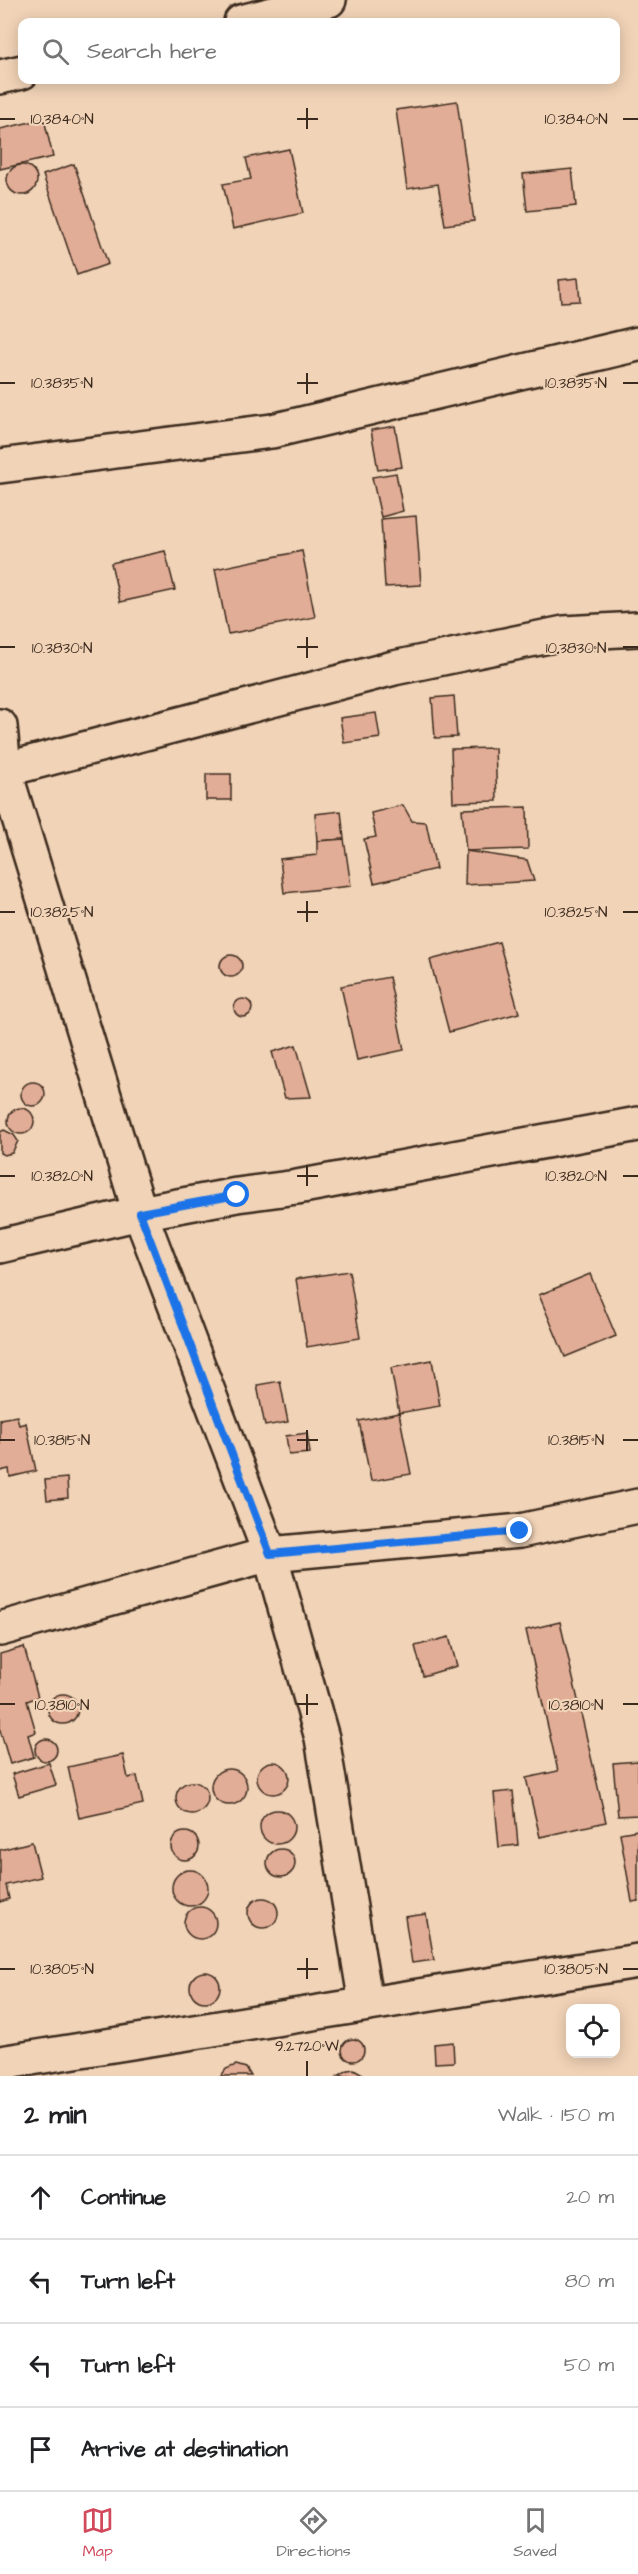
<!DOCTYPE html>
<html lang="en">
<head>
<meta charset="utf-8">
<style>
  :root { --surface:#fff; --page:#f2f2f2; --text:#202124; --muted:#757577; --line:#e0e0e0; --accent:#d1495b }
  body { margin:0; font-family:"Architects Daughter",sans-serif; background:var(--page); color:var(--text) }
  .controls { position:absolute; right:18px; bottom:18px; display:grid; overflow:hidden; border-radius:12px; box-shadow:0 3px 15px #0003 }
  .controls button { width:54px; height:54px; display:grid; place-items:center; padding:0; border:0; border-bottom:2px solid var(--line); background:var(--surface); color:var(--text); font:30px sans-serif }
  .stop { position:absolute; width:18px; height:18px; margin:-14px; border:4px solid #1a73e8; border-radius:50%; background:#fff }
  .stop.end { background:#1a73e8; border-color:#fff; box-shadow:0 2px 6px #0008 }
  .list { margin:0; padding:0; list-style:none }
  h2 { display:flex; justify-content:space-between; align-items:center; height:78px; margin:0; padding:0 24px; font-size:26px }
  h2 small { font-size:20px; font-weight:400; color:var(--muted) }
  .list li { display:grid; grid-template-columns:39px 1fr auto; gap:18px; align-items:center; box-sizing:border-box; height:84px; padding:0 24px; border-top:2px solid var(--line) }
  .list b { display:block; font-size:22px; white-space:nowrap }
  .list em { font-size:20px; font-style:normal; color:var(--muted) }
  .icon { flex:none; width:33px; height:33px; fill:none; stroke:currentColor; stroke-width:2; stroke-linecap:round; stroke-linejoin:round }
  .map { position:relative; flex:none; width:638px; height:2076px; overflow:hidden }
  .search { position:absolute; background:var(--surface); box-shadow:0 3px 15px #0003; left:18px; right:18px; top:18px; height:66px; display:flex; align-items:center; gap:15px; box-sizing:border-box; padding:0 21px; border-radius:12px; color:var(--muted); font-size:22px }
  .sheet { height:414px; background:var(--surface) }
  nav { display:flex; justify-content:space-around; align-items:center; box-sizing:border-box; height:84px; border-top:2px solid var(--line); background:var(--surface); font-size:16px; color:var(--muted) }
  nav a { display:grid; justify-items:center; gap:3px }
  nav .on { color:var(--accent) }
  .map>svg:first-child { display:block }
</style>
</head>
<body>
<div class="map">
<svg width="638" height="2076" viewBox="0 0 638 2076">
  <rect width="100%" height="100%" fill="#f1d3b7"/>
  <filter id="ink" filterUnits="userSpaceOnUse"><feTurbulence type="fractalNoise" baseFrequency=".0167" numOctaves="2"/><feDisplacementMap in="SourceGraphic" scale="12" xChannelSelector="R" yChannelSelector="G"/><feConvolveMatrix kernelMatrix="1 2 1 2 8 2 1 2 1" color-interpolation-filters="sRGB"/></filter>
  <g filter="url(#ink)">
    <!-- building -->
    <g fill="#e2ad96" stroke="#3b2a1e" stroke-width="1.5">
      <path d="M457,101l17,120 -29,4 -7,-41 -31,5 -11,-79z"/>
      <path d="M44,119l9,38 -53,12v-40z"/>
      <path d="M289,149l14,64 -70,16 -10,-45 28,-5 -5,-21z"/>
      <path d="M74,164l34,100 -31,11 -34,-100z"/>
      <circle cx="22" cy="180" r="15"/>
      <path d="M572,169l4,37 -49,5 -4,-37z"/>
      <path d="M578,278l2,23 -19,1 -2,-22z"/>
      <path d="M395,426l7,41 -24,3 -7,-40z"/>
      <path d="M396,473l7,38 -22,6 -9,-40z"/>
      <path d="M416,516l5,69 -36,2 -4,-68z"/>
      <path d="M165,551l10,39 -55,12 -9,-39z"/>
      <path d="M302,551l13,66 -87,17 -13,-65z"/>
      <path d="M454,696l3,41 -22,1 -3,-40z"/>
      <path d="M376,713l4,25 -36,5 -4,-25z"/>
      <path d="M495,748l2,53 -44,1 -2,-53z"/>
      <rect x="206" y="774" width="25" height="26"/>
      <path d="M403,805l9,16 14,1 10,47 -62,14 -10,-44 12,-2 -5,-24z"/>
      <path d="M527,807l1,42 -62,2 -4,-42z"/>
      <path d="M341,811l3,28 -27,2 -2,-27z"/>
      <path d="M344,839l7,47 -67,7 -4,-34 37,-4v-14z"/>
      <path d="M466,851l61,9 7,21 -69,4z"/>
      <path d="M499,942l20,71 -70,19 -19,-72z"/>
      <circle cx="231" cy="966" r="11"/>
      <path d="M389,977l15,73 -47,10 -16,-74z"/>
      <circle cx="243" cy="1008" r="9"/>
      <path d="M296,1045l15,52 -26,1 -13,-46z"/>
      <circle cx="33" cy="1094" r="12"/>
      <circle cx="21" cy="1121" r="13"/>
      <path d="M4,1130l10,5 4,6 -6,12 -8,2 -4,-2v-21z"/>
      <path d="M349,1271l11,67 -53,9 -11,-68z"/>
      <path d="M590,1274l26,62 -51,21 -26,-62z"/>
      <path d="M432,1360l8,46 -41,7 -8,-45z"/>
      <path d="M280,1381l8,41 -23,4 -8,-41z"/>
      <path d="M399,1413l12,61 -40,7 -12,-60z"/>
      <path d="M17,1416l2,9 7,-2 10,48 -26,6 -1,-8 -9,2v-52z"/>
      <path d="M307,1433l3,20 -21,2 -3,-19z"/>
      <path d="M67,1478l1,20 -21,2 -2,-20z"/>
      <path d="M560,1622l46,200 -66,15 -14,-59 32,-7 -32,-141z"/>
      <path d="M449,1637l8,29 -34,10 -8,-30z"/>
      <path d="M24,1647l14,50 -11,4 9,31 -8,3 6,22 -24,7 -10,-34v-76z"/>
      <circle cx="63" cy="1709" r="15"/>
      <circle cx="46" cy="1750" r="11"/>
      <path d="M123,1755l5,23 9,-2 6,28 -64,14 -11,-51z"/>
      <path d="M638,1761v54l-20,1 -5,-53z"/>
      <circle cx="273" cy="1778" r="16"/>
      <path d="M49,1763l7,22 -37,11 -7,-22z"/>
      <circle cx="229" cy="1787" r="18"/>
      <circle cx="192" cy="1798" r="16"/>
      <path d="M513,1791l5,54 -19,2 -5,-54z"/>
      <circle cx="277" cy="1827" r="17"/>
      <path d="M638,1830v71l-6,1 -12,-69z"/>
      <circle cx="185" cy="1846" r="14"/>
      <path d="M32,1842l9,35 -35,8 3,14 -9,3v-52z"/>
      <circle cx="281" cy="1863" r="14"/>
      <circle cx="190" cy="1888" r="18"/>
      <circle cx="263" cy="1913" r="15"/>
      <circle cx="200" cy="1923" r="16"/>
      <path d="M426,1914l8,46 -22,3 -7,-46z"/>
      <circle cx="205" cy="1987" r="15"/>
      <circle cx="353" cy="2050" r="11"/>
      <path d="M453,2042l1,20 -19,1 -1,-19z"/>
      <path d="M236,2065l10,3 5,8h-30l5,-7z"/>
      <path d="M354,2069l12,7h-28l10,-6z"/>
    </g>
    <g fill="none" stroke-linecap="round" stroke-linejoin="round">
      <defs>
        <g id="street">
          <path d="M241,22l88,-22"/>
          <path d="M0,77l22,-5"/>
          <path d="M0,466l272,-35 366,-87"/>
          <path d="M0,726l4,43 136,444 130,341 52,184 44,266"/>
          <path d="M0,771l394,-103 170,-35 74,-4"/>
          <path d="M0,1246l140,-33 97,-18 60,-8 341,-63"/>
          <path d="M0,1629l270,-75 250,-23 118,-25"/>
          <path d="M0,2063l638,-102"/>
        </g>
      </defs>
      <!-- street casing -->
      <use href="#street" stroke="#3b2a1e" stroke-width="38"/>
      <!-- street -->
      <use href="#street" stroke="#f1d3b7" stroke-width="33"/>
    </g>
  </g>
  <g fill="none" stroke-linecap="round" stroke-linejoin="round" filter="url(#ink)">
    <!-- route -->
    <path stroke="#1a73e8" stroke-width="8" d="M237,1195l-97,18 130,341 250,-23"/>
  </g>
  <!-- ticks -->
  <path fill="none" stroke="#3b2a1e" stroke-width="2" d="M307,108v21M0,119h15M297,119h21M623,119h15M307,373v21M0,383h15M297,383h21M623,383h15M307,637v21M0,647h15M297,647h21M623,647h15M307,901v21M0,912h15M297,912h21M623,912h15M307,1165v21M0,1176h15M297,1176h21M623,1176h15M307,1430v21M0,1440h15M297,1440h21M623,1440h15M307,1694v21M0,1704h15M297,1704h21M623,1704h15M307,1958v21M0,1969h15M297,1969h21M623,1969h15M307,2061v15"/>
  <g font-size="15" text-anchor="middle" fill="#3b2a1e" stroke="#f1d3b7" stroke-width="4.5" stroke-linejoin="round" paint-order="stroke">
    <text x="62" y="124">10.3840°N</text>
    <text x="576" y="124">10.3840°N</text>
    <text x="62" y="388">10.3835°N</text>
    <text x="576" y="388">10.3835°N</text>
    <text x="62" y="653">10.3830°N</text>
    <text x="576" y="653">10.3830°N</text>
    <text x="62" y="917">10.3825°N</text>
    <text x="576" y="917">10.3825°N</text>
    <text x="62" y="1181">10.3820°N</text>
    <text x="576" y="1181">10.3820°N</text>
    <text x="62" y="1445">10.3815°N</text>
    <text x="576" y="1445">10.3815°N</text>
    <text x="62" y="1710">10.3810°N</text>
    <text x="576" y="1710">10.3810°N</text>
    <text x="62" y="1974">10.3805°N</text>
    <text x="576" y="1974">10.3805°N</text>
    <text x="307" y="2051">9.2720°W</text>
  </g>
</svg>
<div class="controls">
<button><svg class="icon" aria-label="locate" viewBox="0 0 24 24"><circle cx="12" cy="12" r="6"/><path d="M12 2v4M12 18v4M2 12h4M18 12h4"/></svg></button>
</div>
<div class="stop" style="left:237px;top:1195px"></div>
<div class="stop end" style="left:520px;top:1531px"></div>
<div class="search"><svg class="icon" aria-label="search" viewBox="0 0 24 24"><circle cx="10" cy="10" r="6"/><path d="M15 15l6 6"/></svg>Search here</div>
</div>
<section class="sheet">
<h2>2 min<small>Walk · 150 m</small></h2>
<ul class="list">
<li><svg class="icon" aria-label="ahead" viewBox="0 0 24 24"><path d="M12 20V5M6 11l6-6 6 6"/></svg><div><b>Continue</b></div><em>20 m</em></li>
<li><svg class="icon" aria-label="left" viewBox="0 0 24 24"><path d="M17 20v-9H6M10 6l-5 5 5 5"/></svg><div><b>Turn left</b></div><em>80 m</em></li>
<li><svg class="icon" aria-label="left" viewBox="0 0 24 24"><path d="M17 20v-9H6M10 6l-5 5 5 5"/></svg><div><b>Turn left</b></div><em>50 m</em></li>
<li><svg class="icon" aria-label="arrive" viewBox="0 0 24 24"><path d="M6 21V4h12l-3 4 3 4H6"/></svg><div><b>Arrive at destination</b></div></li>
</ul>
</section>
<nav>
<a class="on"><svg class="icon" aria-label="map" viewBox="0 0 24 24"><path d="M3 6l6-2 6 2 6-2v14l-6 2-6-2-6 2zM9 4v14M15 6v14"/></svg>Map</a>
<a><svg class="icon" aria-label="directions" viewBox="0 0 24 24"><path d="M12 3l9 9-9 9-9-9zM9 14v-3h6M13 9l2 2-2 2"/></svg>Directions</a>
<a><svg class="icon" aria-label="saved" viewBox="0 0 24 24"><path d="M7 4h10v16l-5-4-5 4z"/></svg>Saved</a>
</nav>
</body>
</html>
